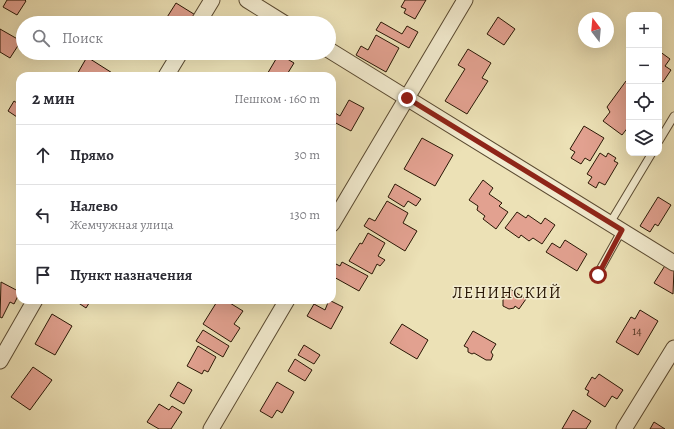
<!DOCTYPE html>
<html lang="ru">
<head>
<meta charset="utf-8">
<style>
  :root { --surface:#fff; --page:#f7f7f7; --text:#2b2b33; --muted:#7c7c81; --line:#e1e1e2 }
  body { margin:0; font-family:Alegreya,serif; background:var(--page); color:var(--text) }
  .controls { position:absolute; right:12px; top:12px; display:grid; overflow:hidden; border-radius:8px; box-shadow:0 4px 16px #0002 }
  .controls button { width:36px; height:36px; display:grid; place-items:center; padding:0; border:0; border-bottom:1px solid var(--line); background:var(--surface); color:var(--text); font:20px sans-serif }
  .compass { position:absolute; left:578px; top:12px; width:36px; height:36px; border-radius:50%; background:var(--surface); box-shadow:0 4px 16px #0002; rotate:344deg }
  .stop { position:absolute; width:12px; height:12px; margin:-9px; border:3px solid #8f2418; border-radius:50%; background:#fff }
  .stop.end { background:#8f2418; border-color:#fff; box-shadow:0 1px 4px #0008 }
  .list { margin:0; padding:0; list-style:none }
  h2 { display:flex; justify-content:space-between; align-items:center; height:52px; margin:0; padding:0 16px; font-size:17px }
  h2 small { font-size:13px; font-weight:400; color:var(--muted) }
  .list li { display:grid; grid-template-columns:26px 1fr auto; gap:12px; align-items:center; box-sizing:border-box; height:60px; padding:0 16px; border-top:1px solid var(--line) }
  .list b { display:block; font-size:15px; white-space:nowrap }
  .list p { margin:0; font-size:13px; white-space:nowrap; color:var(--muted) }
  .list em { font-size:13px; font-style:normal; color:var(--muted) }
  .icon { flex:none; width:22px; height:22px; fill:none; stroke:currentColor; stroke-width:2; stroke-linecap:round; stroke-linejoin:round }
  .map { position:relative; flex:none; width:674px; height:429px; overflow:hidden }
  .search { position:absolute; background:var(--surface); box-shadow:0 4px 16px #0002; left:16px; top:16px; width:320px; height:44px; display:flex; align-items:center; gap:10px; box-sizing:border-box; padding:0 14px; border-radius:22px; color:var(--muted); font-size:15px }
  .panel { position:absolute; background:var(--surface); box-shadow:0 4px 16px #0002; left:16px; top:72px; width:320px; height:232px; border-radius:12px }
  .map>svg:first-child { display:block }
</style>
</head>
<body>
<div class="map">
<svg width="674" height="429" viewBox="0 0 674 429">
  <rect width="100%" height="100%" fill="#ece1b6"/>
  <filter id="stains"><feTurbulence type="fractalNoise" baseFrequency=".005" numOctaves="4"/><feColorMatrix values="0 0 0 0 .2 0 0 0 0 .09 0 0 0 0 .02 0 0 0 .5 -.17"/></filter>
  <radialGradient id="worn" r=".72"><stop offset=".6" stop-color="#630" stop-opacity="0"/><stop offset="1" stop-color="#630" stop-opacity=".3"/></radialGradient>
  <!-- building -->
  <g fill="#e2a190" stroke="#291705">
    <path d="M7,0h18l1,1 -9,14 -14,-8z"/>
    <path d="M405,0h21l-11,19 -11,-6 2,-4 -5,-2z"/>
    <path d="M176,3l21,13 -5,7h-26l-2,-1z"/>
    <path d="M222,17l10,6h-14z"/>
    <path d="M498,17l17,12 -11,16 -17,-11z"/>
    <path d="M381,22l21,12 5,-8 11,6 -9,16 -33,-18z"/>
    <path d="M0,29l21,12 -11,17 -10,-6z"/>
    <path d="M376,35l23,13 -13,24 -30,-17 5,-9 7,4z"/>
    <path d="M468,49l23,14 -9,15 6,3 -21,33 -22,-13 20,-32 -7,-4z"/>
    <path d="M659,51l11,8 -5,7 6,4 -8,12 -4,-3z"/>
    <path d="M279,54l15,9 -8,13h-20z"/>
    <path d="M87,57l30,19h-41z"/>
    <path d="M626,81l3,2v43l-7,9 -19,-14 7,-9 -3,-5z"/>
    <path d="M349,100l15,8 -13,23 -19,-10 3,-8 5,3z"/>
    <path d="M14,101l6,4v14l-12,-8z"/>
    <path d="M584,126l20,12 -14,23 -5,-3 -4,6 -10,-6 4,-6 -5,-3z"/>
    <path d="M422,138l31,17 -18,31 -31,-17z"/>
    <path d="M600,153l6,4 2,-4 8,5 -2,3 4,2 -13,22 -6,-3 -3,6 -8,-5 4,-6 -5,-3z"/>
    <path d="M483,180l10,8 -4,6 13,9 -3,3 9,6 -12,17 -13,-10 2,-3 -8,-6 1,-4 -9,-6z"/>
    <path d="M395,184l26,15 -5,7 -8,-5 -4,6 -16,-10z"/>
    <path d="M658,197l13,8 -13,21 -3,-2 -5,8 -10,-6z"/>
    <path d="M387,201l21,12 -5,10 14,8 -12,20 -41,-25 5,-8 6,3z"/>
    <path d="M517,212l9,6 2,-3 13,9 4,-6 10,7 -13,19 -9,-6 -4,3 -8,-6 -2,3 -14,-10z"/>
    <path d="M368,233l17,10 -7,13 7,4 -5,6 -3,-2 -5,10 -23,-13 11,-18 2,1z"/>
    <path d="M565,240l22,14 -10,17 -31,-19 6,-9 8,5z"/>
    <path d="M342,262l26,14 -9,15 -27,-15v-5l4,-7 4,2z"/>
    <path d="M666,264l8,5 -1,25 -19,-11z"/>
    <path d="M1,282l19,10 -6,12 -4,-2 -8,16 -2,-1z"/>
    <path d="M510,289l16,10 -7,10 -4,-3 -1,2 -5,1 -6,-3v-6z"/>
    <path d="M74,300h17l-5,8z"/>
    <path d="M218,300h7l18,11 -9,13 6,4 -9,14 -28,-18z"/>
    <path d="M329,300l14,7 -12,22 -24,-13 7,-12 11,6z"/>
    <path d="M640,310l18,11 -20,34 -22,-13 15,-25 4,2z"/>
    <path d="M52,314l20,12 -17,29 -20,-11z"/>
    <path d="M402,324l26,16 -11,19 -27,-16z"/>
    <path d="M203,330l26,16 -6,11 -27,-16z"/>
    <path d="M473,331l23,13 -5,8 2,3 -2,5h-5l-12,-7 -2,1 -4,-2v-4l-4,-2z"/>
    <path d="M304,345l16,10 -6,9 -16,-9z"/>
    <path d="M198,346l18,11 -8,15 -4,-2 -2,4 -15,-8z"/>
    <path d="M295,359l17,11 -7,11 -17,-10z"/>
    <path d="M33,367l19,13 -22,30 -19,-13z"/>
    <path d="M599,374l24,16 -6,9 -5,-3 -7,11 -18,-12 2,-4 -4,-2 7,-12 3,2z"/>
    <path d="M178,382l14,8 -8,14 -14,-8z"/>
    <path d="M277,382l17,10 -12,21 -5,-3 -5,8 -12,-7z"/>
    <path d="M159,404l10,6 3,-4 10,6 -11,17h-12l-12,-7z"/>
    <path d="M573,410l18,11 -5,8h-24z"/>
    <path d="M654,422l11,7h-15z"/>
  </g>
  <g fill="none" stroke-linecap="round" stroke-linejoin="round">
    <defs>
      <g id="lane">
        <path d="M659,141l15,-25"/>
        <path d="M610,223l42,-70"/>
        <path d="M597,275l25,-45"/>
      </g>
      <g id="street">
        <path d="M247,0l37,23"/>
        <path d="M198,23l14,-23"/>
        <path d="M329,50l345,213"/>
        <path d="M166,76l14,-23"/>
        <path d="M332,224l133,-224"/>
        <path d="M0,361l35,-61"/>
        <path d="M211,429l76,-129"/>
        <path d="M624,429l50,-81"/>
      </g>
    </defs>
    <!-- lane casing -->
    <use href="#lane" stroke="#5a4a31" stroke-width="9"/>
    <!-- street casing -->
    <use href="#street" stroke="#5a4a31" stroke-width="17"/>
    <!-- lane -->
    <use href="#lane" stroke="#f3ecd0" stroke-width="7"/>
    <!-- street -->
    <use href="#street" stroke="#f3ecd0" stroke-width="15"/>
  </g>
  <g fill="none" stroke-linecap="round" stroke-linejoin="round">
    <!-- route -->
    <path stroke="#8f2418" stroke-width="5" d="M407,98l215,132 -24,45"/>
  </g>
  <g text-anchor="middle" stroke-width="3" stroke-linejoin="round" paint-order="stroke">
    <!-- number labels -->
    <g font-size="12" fill="#573a28">
      <text x="637" y="335">14</text>
    </g>
    <!-- quarter labels -->
    <g font-size="16" letter-spacing="1" fill="#291705" stroke="#f3ecd0">
      <text x="507" y="298">ЛЕНИНСКИЙ</text>
    </g>
  </g>
  <rect width="100%" height="100%" filter="url(#stains)"/>
  <rect width="100%" height="100%" fill="url(#worn)"/>
</svg>
<div class="controls">
<button>+</button>
<button>−</button>
<button><svg class="icon" aria-label="locate" viewBox="0 0 24 24"><circle cx="12" cy="12" r="6"/><path d="M12 2v4M12 18v4M2 12h4M18 12h4"/></svg></button>
<button><svg class="icon" aria-label="layers" viewBox="0 0 24 24"><path d="M12 4l9 5-9 5-9-5zM3 14l9 5 9-5"/></svg></button>
</div>
<svg class="compass" viewBox="-18 -18 36 36"><path d="M0-13l5 13h-10z" fill="#e53935"/><path d="M0 13l5-13h-10z" fill="#7c7c81"/></svg>
<div class="stop" style="left:598px;top:275px"></div>
<div class="stop end" style="left:407px;top:98px"></div>
<div class="search"><svg class="icon" aria-label="search" viewBox="0 0 24 24"><circle cx="10" cy="10" r="6"/><path d="M15 15l6 6"/></svg>Поиск</div>
<section class="panel">
<h2>2 мин<small>Пешком · 160 m</small></h2>
<ul class="list">
<li><svg class="icon" aria-label="ahead" viewBox="0 0 24 24"><path d="M12 20V5M6 11l6-6 6 6"/></svg><div><b>Прямо</b></div><em>30 m</em></li>
<li><svg class="icon" aria-label="left" viewBox="0 0 24 24"><path d="M17 20v-9H6M10 6l-5 5 5 5"/></svg><div><b>Налево</b><p>Жемчужная улица</p></div><em>130 m</em></li>
<li><svg class="icon" aria-label="arrive" viewBox="0 0 24 24"><path d="M6 21V4h12l-3 4 3 4H6"/></svg><div><b>Пункт назначения</b></div></li>
</ul>
</section>
</div>
</body>
</html>
